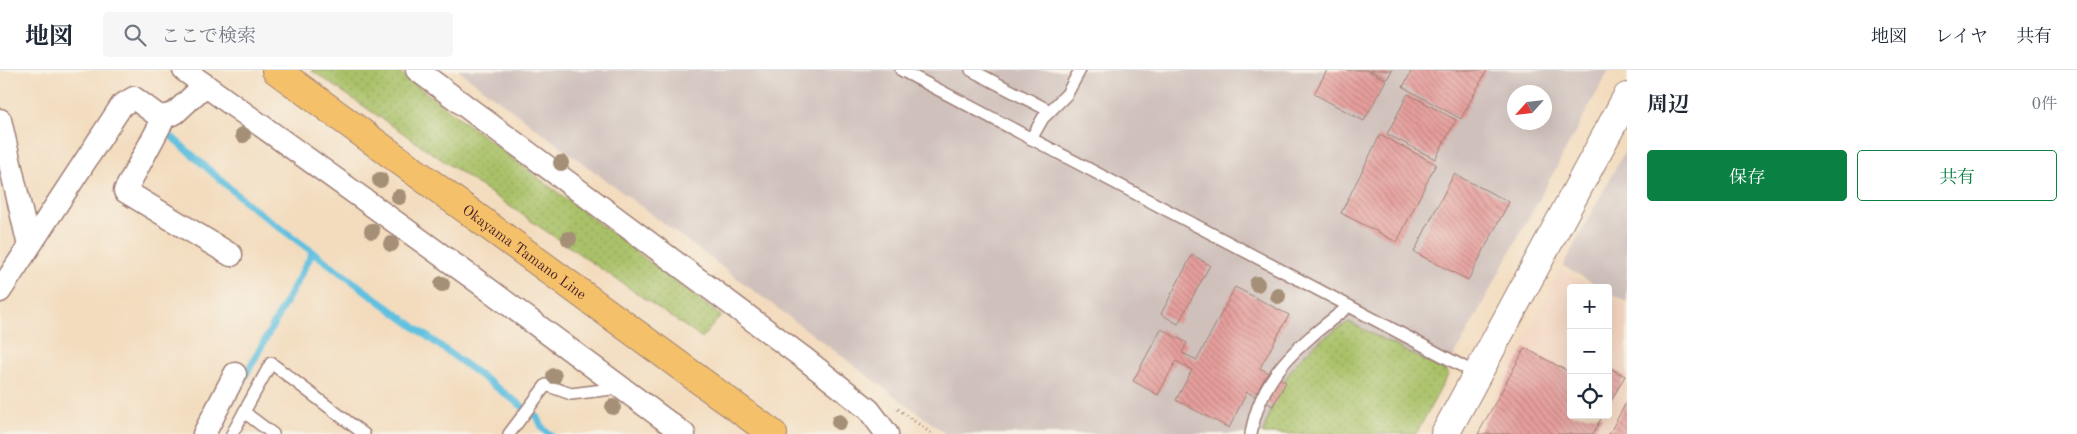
<!DOCTYPE html>
<html lang="ja">
<head>
<meta charset="utf-8">
<style>
  :root { --surface:#fff; --page:#f6f6f7; --text:#1f2937; --muted:#747a83; --line:#e0e1e3; --accent:#0b8043 }
  body { margin:0; font-family:"Old Standard TT","Noto Serif JP",serif; background:var(--page); color:var(--text) }
  .controls { position:absolute; right:15px; bottom:15px; display:grid; overflow:hidden; border-radius:5px; box-shadow:0 5px 20px #0002 }
  .controls button { width:45px; height:45px; display:grid; place-items:center; padding:0; border:0; border-bottom:1px solid var(--line); background:var(--surface); color:var(--text); font:25px sans-serif }
  .compass { position:absolute; left:1507px; top:15px; width:45px; height:45px; border-radius:50%; background:var(--surface); box-shadow:0 5px 20px #0002; rotate:243deg }
  .list { margin:0; padding:0; list-style:none }
  h2 { display:flex; justify-content:space-between; align-items:center; height:65px; margin:0; padding:0 20px; font-size:21px }
  h2 small { font-size:16px; font-weight:400; color:var(--muted) }
  .actions { display:flex; gap:10px; padding:15px 20px }
  .actions a { flex:1; padding:11px 0; border:1px solid var(--accent); border-radius:5px; text-align:center; font-size:18px; color:var(--accent) }
  .actions .main { background:var(--accent); color:#fff }
  .icon { flex:none; width:28px; height:28px; fill:none; stroke:currentColor; stroke-width:2; stroke-linecap:round; stroke-linejoin:round }
  .map { position:relative; flex:none; width:1627px; height:364px; overflow:hidden }
  header { display:flex; align-items:center; gap:30px; box-sizing:border-box; height:70px; padding:0 25px; background:var(--surface); border-bottom:1px solid var(--line) }
  header strong { font-size:24px }
  nav { display:flex; gap:28px; margin-inline-start:auto; font-size:18px }
  .search { width:350px; height:45px; background:var(--page); display:flex; align-items:center; gap:12px; box-sizing:border-box; padding:0 18px; border-radius:5px; color:var(--muted); font-size:19px }
  main { display:flex }
  aside { flex:1; background:var(--surface) }
  .map>svg:first-child { display:block }
</style>
</head>
<body>
<header>
<strong>地図</strong>
<div class="search"><svg class="icon" aria-label="search" viewBox="0 0 24 24"><circle cx="10" cy="10" r="6"/><path d="M15 15l6 6"/></svg>ここで検索</div>
<nav><a>地図</a><a>レイヤ</a><a>共有</a></nav>
</header>
<main>
<div class="map">
<svg width="1627" height="364" viewBox="0 0 1627 364">
  <defs>
    <pattern id="grass-dots" width="8" height="8" patternUnits="userSpaceOnUse" patternTransform="scale(1.25)"><rect width="8" height="8" fill="#a9c167"/><path d="M2 2h.1M6 6h.1" fill="none" stroke="#93a55a" stroke-width="1.8" stroke-linecap="round"/></pattern>
    <pattern id="building-back-hatch" width="6" height="6" patternUnits="userSpaceOnUse" patternTransform="scale(1.25)"><rect width="6" height="6" fill="#e69f9c"/><path d="M-1 5l2 2M0 0l6 6M5-1l2 2" fill="none" stroke="#bc817f"/></pattern>
  </defs>
  <rect width="100%" height="100%" fill="#f7f3e8"/>
  <filter id="ink" filterUnits="userSpaceOnUse"><feTurbulence type="fractalNoise" baseFrequency=".02" numOctaves="2"/><feDisplacementMap in="SourceGraphic" scale="10" xChannelSelector="R" yChannelSelector="G"/><feConvolveMatrix kernelMatrix="1 2 1 2 8 2 1 2 1" color-interpolation-filters="sRGB"/></filter>
  <filter id="wash" filterUnits="userSpaceOnUse"><feTurbulence type="fractalNoise" baseFrequency=".0096" numOctaves="4" result="noise"/><feDisplacementMap in="SourceGraphic" scale="20" xChannelSelector="R" yChannelSelector="G"/><feGaussianBlur stdDeviation="1.12" result="paint"/><feColorMatrix in="noise" values="0 0 0 0 0 0 0 0 0 0 0 0 0 0 0 0 0 1.4 0 .05"/><feComposite in="paint" operator="in"/></filter>
  <g filter="url(#wash)">
    <rect width="100%" height="100%" fill="#f3dcbe"/>
    <!-- built -->
    <path fill="#f3d4bf" d="M1561,199l34,19h-24v127h37v-120l19,11v128h-152z"/>
    <!-- industrial -->
    <g fill="#cfc0bb" fill-rule="evenodd">
      <path d="M458,0h1151l-197,364h-466zM1514,22h30v30h-30z"/>
      <path d="M1627,77v155l-19,-11v-3h-6l-39,-22z"/>
    </g>
    <!-- grass -->
    <g fill="url(#grass-dots)" stroke="#7a7049">
      <path d="M311,0h85l325,246 -19,22z"/>
      <path d="M1349,252l100,51 -33,61h-153c7,-29 22,-62 44,-82 12,-12 27,-21 42,-30z"/>
    </g>
    <g fill="none" stroke-linecap="round" stroke-linejoin="round">
      <!-- stream -->
      <g stroke="#61c0df" stroke-width="7">
        <path d="M172,67l77,68 289,213 5,11 7,5"/>
        <path d="M243,310l70,-128"/>
      </g>
    </g>
    <g id="blocks">
      <!-- building -->
      <g fill="url(#building-back-hatch)">
        <path d="M1327,0h40l19,10 -22,41 -50,-27z"/>
        <path d="M1370,0h22l-5,9z"/>
        <path d="M1412,0h75l-26,49 -58,-32z"/>
        <path d="M1408,24l48,26 -21,39 -48,-25z"/>
        <path d="M1380,65l56,29 -39,78 -56,-29z"/>
        <path d="M1454,104l55,28 -41,78 -54,-28z"/>
        <path d="M1192,185l18,10 -32,59 -17,-10z"/>
        <path d="M1235,217l54,28 -29,53 26,14 -13,24 -26,-14 -18,36 -53,-28 16,-30 -16,-9 -18,34 -25,-14 28,-52 26,14 -5,10 15,7z"/>
        <path d="M1525,278l46,25v42h32l-10,19h-115z"/>
        <path d="M1608,297l17,9 -17,30z"/>
        <path d="M1627,331v33h-18z"/>
      </g>
    </g>
  </g>
  <g filter="url(#ink)">
    <use href="#blocks" fill-opacity="0" stroke="#9e7e74" stroke-width="1"/>
    <g fill="none" stroke-linecap="round" stroke-linejoin="round">
      <defs>
        <g id="service">
          <path d="M901,0l448,236"/>
          <path d="M971,0l79,41"/>
          <path d="M1031,69l12,-21 24,-24 13,-24"/>
          <path d="M244,342l29,22"/>
          <path d="M232,364l39,-71 93,71"/>
          <path d="M509,364l37,-49 25,9 49,-6"/>
          <path d="M1251,364c10,-62 51,-91 98,-128l128,68"/>
        </g>
        <g id="minor">
          <path d="M184,0l289,208 211,156"/>
          <path d="M417,0l388,289 64,51 18,24"/>
          <path d="M165,46l-40,75 106,64"/>
          <path d="M0,50l29,126"/>
          <path d="M0,221l122,-186 12,-7 27,20 14,-5 30,-28"/>
          <path d="M204,364l31,-60"/>
        </g>
        <path id="tertiary" d="M1445,364l182,-337"/>
        <g id="primary">
          <path id="s1" d="M276,0l497,364"/>
        </g>
      </defs>
      <!-- service casing -->
      <use href="#service" stroke="#9e7e74" stroke-width="14"/>
      <!-- minor casing -->
      <use href="#minor" stroke="#9e7e74" stroke-width="25"/>
      <!-- tertiary casing -->
      <use href="#tertiary" stroke="#9e7e74" stroke-width="30"/>
      <!-- primary casing -->
      <use href="#primary" stroke="#9e7e74" stroke-width="30"/>
      <!-- path -->
      <path stroke="#9e7e74" stroke-width="3" stroke-dasharray="1 4" stroke-linecap="butt" d="M898,339l34,25"/>
      <!-- service -->
      <use href="#service" stroke="#fff" stroke-width="11"/>
      <!-- minor -->
      <use href="#minor" stroke="#fff" stroke-width="22"/>
      <!-- tertiary -->
      <use href="#tertiary" stroke="#fff" stroke-width="28"/>
      <!-- primary -->
      <use href="#primary" stroke="#f4c16b" stroke-width="28"/>
    </g>
    <!-- trees -->
    <g fill="#a58f77">
      <circle cx="243" cy="65" r="8"/>
      <circle cx="561" cy="93" r="8"/>
      <circle cx="380" cy="110" r="8"/>
      <circle cx="399" cy="127" r="8"/>
      <circle cx="372" cy="161" r="8"/>
      <circle cx="569" cy="169" r="8"/>
      <circle cx="391" cy="174" r="8"/>
      <circle cx="442" cy="214" r="8"/>
      <circle cx="1257" cy="214" r="8"/>
      <circle cx="1278" cy="226" r="8"/>
      <circle cx="554" cy="306" r="8"/>
      <circle cx="613" cy="337" r="8"/>
      <circle cx="839" cy="352" r="8"/>
    </g>
  </g>
  <g text-anchor="middle" stroke-width="4.5" stroke-linejoin="round" paint-order="stroke">
    <!-- street labels -->
    <g font-size="15" fill="#4a1f2b" stroke="#f7f3e8">
      <text dy="5" stroke="none"><textPath href="#s1" startOffset="308">Okayama Tamano Line</textPath></text>
    </g>
  </g>
</svg>
<div class="controls">
<button>+</button>
<button>−</button>
<button><svg class="icon" aria-label="locate" viewBox="0 0 24 24"><circle cx="12" cy="12" r="6"/><path d="M12 2v4M12 18v4M2 12h4M18 12h4"/></svg></button>
</div>
<svg class="compass" viewBox="-18 -18 36 36"><path d="M0-13l5 13h-10z" fill="#e53935"/><path d="M0 13l5-13h-10z" fill="#747a83"/></svg>
</div>
<aside>
<h2>周辺<small>0件</small></h2>
<ul class="list">
</ul>
<div class="actions"><a class="main">保存</a><a>共有</a></div>
</aside>
</main>
</body>
</html>
